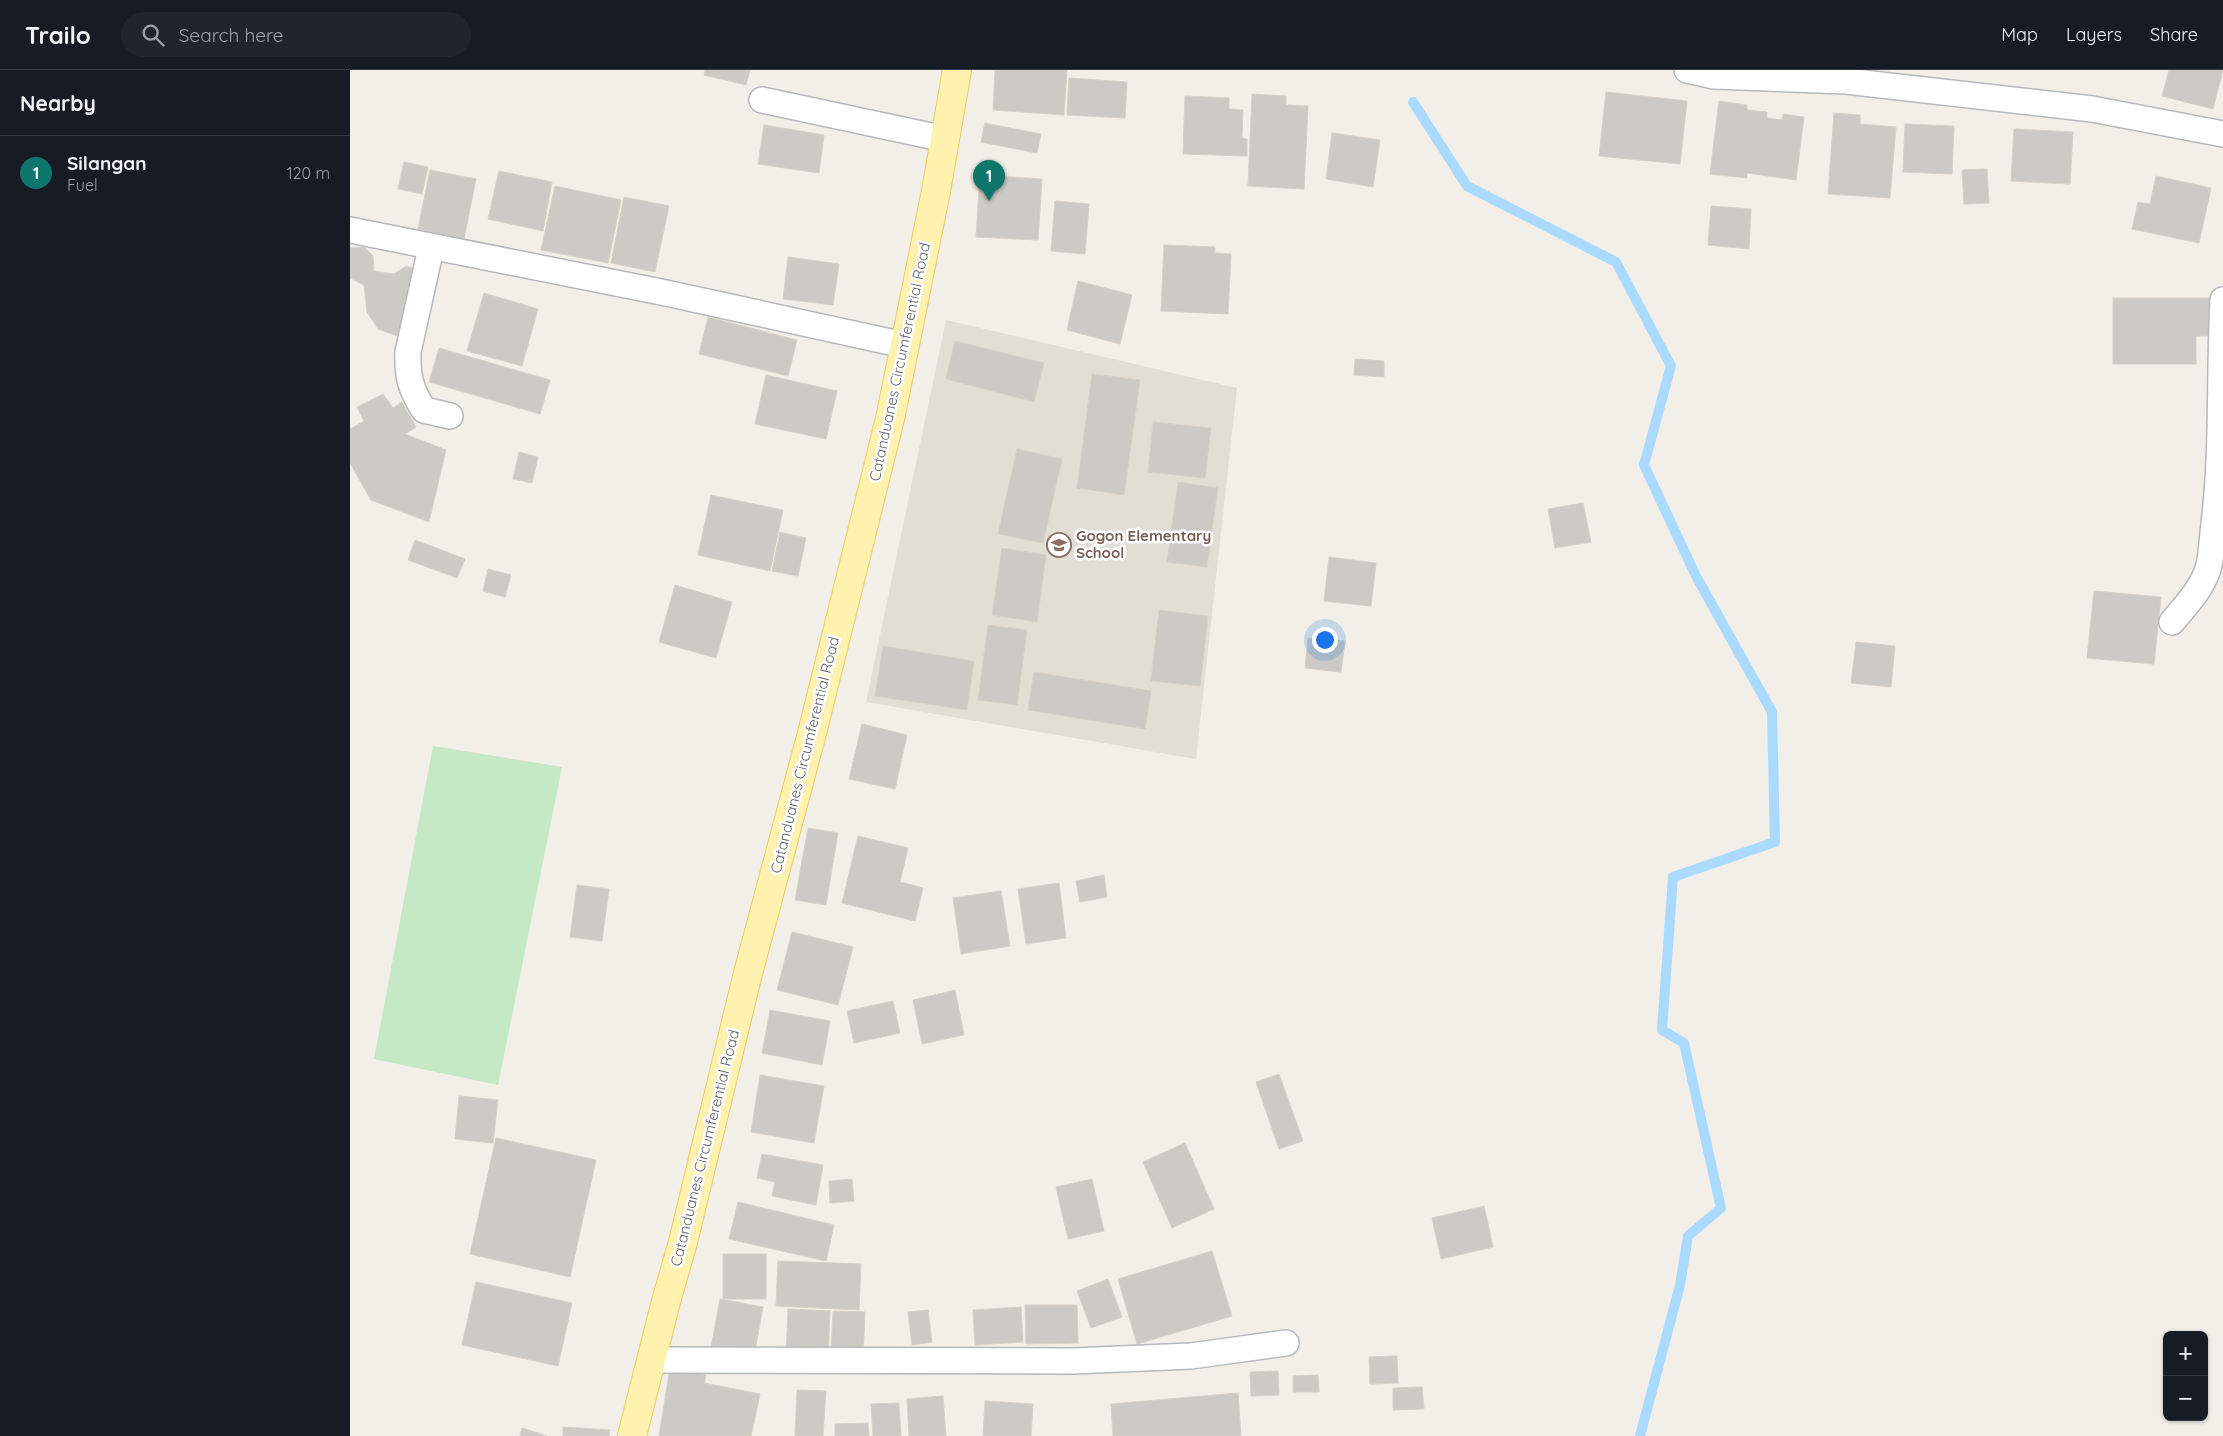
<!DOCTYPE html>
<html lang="en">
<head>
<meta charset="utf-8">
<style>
  :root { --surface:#171b24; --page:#20242c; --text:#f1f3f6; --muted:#9ea1a6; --line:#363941; --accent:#0f766e }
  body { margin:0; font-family:Quicksand,sans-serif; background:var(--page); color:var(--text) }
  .controls { position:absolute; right:15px; bottom:15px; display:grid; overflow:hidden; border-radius:8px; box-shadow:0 1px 4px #0004 }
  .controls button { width:45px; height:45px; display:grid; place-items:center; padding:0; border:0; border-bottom:1px solid var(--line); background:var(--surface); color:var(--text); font:25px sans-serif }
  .you { position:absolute; left:974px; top:569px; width:18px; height:18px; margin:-12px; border:4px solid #fff; border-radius:50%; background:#1a73e8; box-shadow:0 0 0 8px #1a73e833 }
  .badge { display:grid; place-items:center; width:32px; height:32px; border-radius:50%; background:var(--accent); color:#fff; font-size:16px; font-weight:700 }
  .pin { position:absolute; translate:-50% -41px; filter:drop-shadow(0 1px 2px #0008) }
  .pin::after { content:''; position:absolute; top:26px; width:18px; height:15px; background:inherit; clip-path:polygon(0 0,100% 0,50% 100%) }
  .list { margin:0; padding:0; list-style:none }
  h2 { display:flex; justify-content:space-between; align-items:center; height:65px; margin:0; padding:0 20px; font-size:21px }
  h2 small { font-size:16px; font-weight:400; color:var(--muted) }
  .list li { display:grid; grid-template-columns:32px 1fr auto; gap:15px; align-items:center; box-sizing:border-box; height:75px; padding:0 20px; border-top:1px solid var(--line) }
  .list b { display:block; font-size:19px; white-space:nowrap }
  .list p { margin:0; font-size:16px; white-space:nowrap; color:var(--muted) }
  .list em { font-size:16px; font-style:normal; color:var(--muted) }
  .icon { flex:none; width:28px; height:28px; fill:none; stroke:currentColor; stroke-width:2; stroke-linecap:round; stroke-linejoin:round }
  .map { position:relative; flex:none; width:1873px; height:1366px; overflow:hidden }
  header { display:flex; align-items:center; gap:30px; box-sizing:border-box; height:70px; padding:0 25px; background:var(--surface); border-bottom:1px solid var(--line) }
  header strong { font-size:24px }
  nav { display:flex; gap:28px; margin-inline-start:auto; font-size:18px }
  .search { width:350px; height:45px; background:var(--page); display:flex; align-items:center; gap:12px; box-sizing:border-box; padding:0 18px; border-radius:28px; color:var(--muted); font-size:19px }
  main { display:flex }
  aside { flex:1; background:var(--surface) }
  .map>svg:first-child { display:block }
</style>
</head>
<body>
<header>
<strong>Trailo</strong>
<div class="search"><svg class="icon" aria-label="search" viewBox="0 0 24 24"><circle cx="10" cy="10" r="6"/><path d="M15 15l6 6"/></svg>Search here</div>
<nav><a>Map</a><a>Layers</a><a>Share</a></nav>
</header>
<main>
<aside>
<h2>Nearby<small></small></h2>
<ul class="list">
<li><span class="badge">1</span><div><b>Silangan</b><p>Fuel</p></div><em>120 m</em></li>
</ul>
</aside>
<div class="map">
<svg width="1873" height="1366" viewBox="0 0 1873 1366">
  <rect width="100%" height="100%" fill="#f1efe8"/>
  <!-- education -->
  <path fill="#e1ded6" d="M596,250l291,68 -41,371 -330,-57z"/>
  <!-- green -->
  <path fill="#c5e8c5" d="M83,676l129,21 -64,318 -124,-26z"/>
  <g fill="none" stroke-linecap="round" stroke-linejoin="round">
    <!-- stream -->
    <path stroke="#aadaff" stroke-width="10" d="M1063,32l54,84 149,76 55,104 -27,99 52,111 76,136 3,130 -102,35 -11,153 22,13 37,165 -33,28 -8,49 -40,151"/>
  </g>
  <!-- building -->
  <g fill="#cccac5" stroke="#d6d1c6">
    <path d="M355,0h45l-4,15 -42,-10z"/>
    <path d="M645,0h72l-3,45 -71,-5z"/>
    <path d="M1819,0h54l-10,39 -51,-13z"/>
    <path d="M719,8l58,4 -2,36 -58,-3z"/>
    <path d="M1256,22l81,9 -7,63 -81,-8z"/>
    <path d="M902,24l34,2v9l22,1 -4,83 -56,-3z"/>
    <path d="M835,26l44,2v11l14,1 -1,28 5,1v17l-64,-2z"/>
    <path d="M1369,31l28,4v5l20,2v6l15,2 1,-6 21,3 -8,63 -49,-7v5l-37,-4z"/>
    <path d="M1484,43l26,2v9l36,3 -6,71 -62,-4z"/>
    <path d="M635,53l56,11 -4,19 -56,-11z"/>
    <path d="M1555,54l49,2 -2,48 -49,-2z"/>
    <path d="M414,55l60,10 -5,38 -61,-9z"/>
    <path d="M1664,59l59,3 -3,52 -59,-3z"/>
    <path d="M982,63l48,7 -7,47 -47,-8z"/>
    <path d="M54,92l24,5 -6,27 -24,-5z"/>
    <path d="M1637,99l2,34 -25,1 -2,-34z"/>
    <path d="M80,100l46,9 -12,60 -46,-10z"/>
    <path d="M149,101l53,11 -9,49 -55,-12z"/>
    <path d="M630,105l62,4 -4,61 -62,-3z"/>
    <path d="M1806,106l55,12 -12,55 -67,-14 6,-27 12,2z"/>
    <path d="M205,116l66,14 -13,63 -67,-13z"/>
    <path d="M274,127l45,9 -14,66 -44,-9z"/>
    <path d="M705,131l34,3 -4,50 -34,-3z"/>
    <path d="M1361,136l40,3 -2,40 -41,-4z"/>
    <path d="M814,175l51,2v6l16,1 -3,60 -67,-3z"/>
    <path d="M14,177l9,9 1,15 20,3 12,-8 10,3 -19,67 -19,-7 -11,-17 -3,-27 -14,-7v-30z"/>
    <path d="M438,187l51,7 -6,41 -50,-6z"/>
    <path d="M728,211l54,14 -12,49 -53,-14z"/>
    <path d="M134,223l54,16 -16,57 -55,-15z"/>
    <path d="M1763,228h99l-1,38h-15v28h-83z"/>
    <path d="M358,247l89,23 -9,36 -89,-22z"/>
    <path d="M605,271l89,22 -10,39 -88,-23z"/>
    <path d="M89,278l111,32 -10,34 -111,-32z"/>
    <path d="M1005,289l29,2v16l-30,-2z"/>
    <path d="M742,304l48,6 -16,115 -47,-7z"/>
    <path d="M416,305l71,16 -11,48 -71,-15z"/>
    <path d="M33,324l10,14 9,-6 14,25 -11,7 41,16 -17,72 -58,-22 -21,-37v-34l14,-8 -7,-14z"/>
    <path d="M803,352l58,6 -6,50 -57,-6z"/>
    <path d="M667,379l45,10 -19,84 -45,-9z"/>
    <path d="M169,382l19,5 -6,26 -19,-4z"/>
    <path d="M828,412l40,6 -11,79 -40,-5z"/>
    <path d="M361,425l72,15 -13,61 -72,-16z"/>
    <path d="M1233,433l8,39 -36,6 -7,-39z"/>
    <path d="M430,462l26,6 -8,38 -26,-5z"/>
    <path d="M65,470l50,19 -8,19 -49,-18z"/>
    <path d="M652,478l44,7 -9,67 -45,-7z"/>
    <path d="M979,487l47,6 -5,43 -47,-5z"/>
    <path d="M138,499l23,6 -6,22 -22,-6z"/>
    <path d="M325,515l57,17 -16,56 -57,-16z"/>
    <path d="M1744,521l67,6 -7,67 -67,-6z"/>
    <path d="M809,540l49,6 -8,70 -49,-5z"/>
    <path d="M638,555l39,5 -10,75 -39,-5z"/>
    <path d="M958,568l37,3 -4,31 -36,-4z"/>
    <path d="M1506,572l39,4 -4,41 -40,-4z"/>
    <path d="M533,576l91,15 -7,49 -92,-14z"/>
    <path d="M684,602l117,19 -6,38 -117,-19z"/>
    <path d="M512,654l45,11 -12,54 -46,-10z"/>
    <path d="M458,758l30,5 -12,72 -31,-5z"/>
    <path d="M508,766l50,12 -8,34 23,6 -8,33 -73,-18z"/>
    <path d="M754,805l3,22 -27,5 -4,-21z"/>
    <path d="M709,813l7,55 -40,6 -8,-55z"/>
    <path d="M227,815l32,4 -7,52 -32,-4z"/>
    <path d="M651,821l9,55 -49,8 -8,-56z"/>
    <path d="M442,862l61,15 -15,58 -61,-15z"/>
    <path d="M605,920l9,45 -42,9 -9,-44z"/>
    <path d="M543,931l7,32 -46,10 -7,-32z"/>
    <path d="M420,940l60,11 -8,44 -60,-12z"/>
    <path d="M929,1004l24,67 -24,8 -23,-67z"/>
    <path d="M410,1005l64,11 -10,57 -63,-11z"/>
    <path d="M109,1026l39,4 -5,43 -38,-4z"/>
    <path d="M146,1068l100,22 -26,117 -100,-23z"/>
    <path d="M835,1073l29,66 -42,19 -29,-66z"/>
    <path d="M412,1084l61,11 -7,40 -44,-9 3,-14 -18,-4z"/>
    <path d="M502,1109l2,22 -24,2 -1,-22z"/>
    <path d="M742,1109l12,52 -36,8 -12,-52z"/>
    <path d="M388,1132l96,23 -8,36 -97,-22z"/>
    <path d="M1134,1136l9,41 -52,12 -9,-41z"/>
    <path d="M862,1181l20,65 -95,28 -19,-65z"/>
    <rect x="373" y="1184" width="43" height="45"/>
    <path d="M428,1191l83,3 -2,46 -83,-4z"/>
    <path d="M758,1209l14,38 -31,11 -14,-37z"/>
    <path d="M126,1212l96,21 -14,63 -96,-21z"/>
    <path d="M370,1229l43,8 -9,49 -43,-8z"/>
    <path d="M675,1235h52l1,38 -52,1z"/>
    <path d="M671,1237l2,35 -48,3 -2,-35z"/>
    <path d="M438,1239l42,2 -2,48 -42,-2z"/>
    <path d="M578,1240l4,32 -20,3 -4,-33z"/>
    <path d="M483,1241l32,1 -2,47 -32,-1z"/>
    <path d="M1047,1286l1,27 -28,1 -1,-27z"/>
    <path d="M320,1298l36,7 -2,8 56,11 -9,42h-92z"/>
    <path d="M928,1301l1,24 -28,1 -1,-24z"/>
    <path d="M968,1305l1,17h-26v-16z"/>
    <path d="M1072,1317l2,22 -31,1v-22z"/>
    <path d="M447,1320l29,1 -3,45h-28z"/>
    <path d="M888,1323l3,43h-128l-2,-32z"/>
    <path d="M593,1326l3,40h-37l-2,-37z"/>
    <path d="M635,1331l48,3 -2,32h-48z"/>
    <path d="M549,1333l2,33h-28l-2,-32z"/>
    <path d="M518,1353l1,13h-34v-12z"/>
    <path d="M213,1357l47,3 -1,6h-46z"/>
    <path d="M172,1358l25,8h-27z"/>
  </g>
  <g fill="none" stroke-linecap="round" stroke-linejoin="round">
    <defs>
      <g id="minor">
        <path d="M1337,0l27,6 132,5 246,28 131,25"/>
        <path d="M412,30l183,39"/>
        <path d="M0,160l316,63 238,52"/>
        <path d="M81,178l-23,104c-1,25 3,38 16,58l26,6"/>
        <path d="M1822,552c14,-17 29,-32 36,-53 4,-14 4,-31 6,-45 9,-75 5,-150 9,-224"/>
        <path d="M301,1290l422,1 118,-5 95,-13"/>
      </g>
      <path id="primary" d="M282,1366l33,-131 18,-63 64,-265 65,-244 78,-314 46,-228 21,-121"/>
    </defs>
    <!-- minor casing -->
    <use href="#minor" stroke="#b5b8bc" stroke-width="28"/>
    <!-- primary casing -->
    <use href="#primary" stroke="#f2c960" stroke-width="30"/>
    <!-- minor -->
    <use href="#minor" stroke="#fff" stroke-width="25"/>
    <!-- primary -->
    <use href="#primary" stroke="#fff2af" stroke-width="28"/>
  </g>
  <!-- icons -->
  <defs>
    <symbol id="school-ring" viewBox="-11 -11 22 22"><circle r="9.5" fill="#fff" stroke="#8d6e63" stroke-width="1.5"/><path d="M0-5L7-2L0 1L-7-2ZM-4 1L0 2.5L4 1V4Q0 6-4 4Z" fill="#8d6e63"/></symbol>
  </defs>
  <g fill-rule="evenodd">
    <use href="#school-ring" x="695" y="461" width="28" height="28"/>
  </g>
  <g text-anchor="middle" stroke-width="5" stroke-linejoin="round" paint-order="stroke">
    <!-- street labels -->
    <g font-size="15" fill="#5f6368" stroke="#fff">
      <text transform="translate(550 292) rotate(-78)" y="5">Catanduanes Circumferential Road</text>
      <text transform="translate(455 685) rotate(-76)" y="5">Catanduanes Circumferential Road</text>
      <text transform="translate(355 1078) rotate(-76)" y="5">Catanduanes Circumferential Road</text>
    </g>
    <!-- education labels -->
    <g font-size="15" font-weight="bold" fill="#785e54" stroke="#fff" text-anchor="start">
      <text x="726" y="471">Gogon Elementary<tspan x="726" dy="17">School</tspan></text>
    </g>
  </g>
</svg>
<div class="controls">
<button>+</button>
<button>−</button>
</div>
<div class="you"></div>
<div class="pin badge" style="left:639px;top:131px">1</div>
</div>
</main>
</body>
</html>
